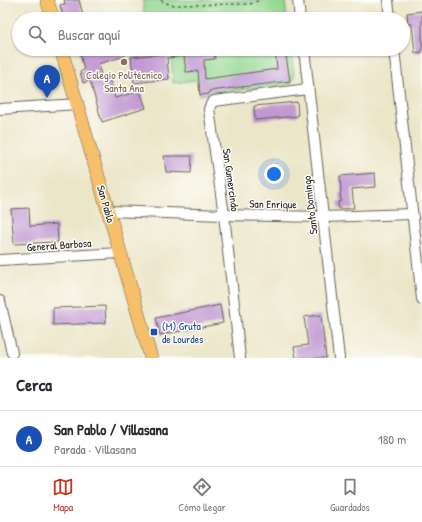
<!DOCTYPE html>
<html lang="es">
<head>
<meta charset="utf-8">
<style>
  :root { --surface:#fff; --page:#f7f7f7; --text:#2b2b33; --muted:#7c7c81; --line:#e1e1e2; --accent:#c8321e }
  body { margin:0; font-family:"Patrick Hand",sans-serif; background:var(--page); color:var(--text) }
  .you { position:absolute; left:274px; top:174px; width:14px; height:14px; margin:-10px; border:3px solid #fff; border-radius:50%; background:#1a73e8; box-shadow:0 0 0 6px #1a73e833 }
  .badge { display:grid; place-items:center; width:26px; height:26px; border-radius:50%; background:var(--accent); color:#fff; font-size:13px; font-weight:700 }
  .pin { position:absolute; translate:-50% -33px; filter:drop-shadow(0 1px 2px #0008) }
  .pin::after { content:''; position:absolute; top:21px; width:14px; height:12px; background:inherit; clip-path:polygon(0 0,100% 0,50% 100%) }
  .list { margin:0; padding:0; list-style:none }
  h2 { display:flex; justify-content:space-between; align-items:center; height:52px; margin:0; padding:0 16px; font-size:17px }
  h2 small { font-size:13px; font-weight:400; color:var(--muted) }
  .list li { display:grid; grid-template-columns:26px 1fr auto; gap:12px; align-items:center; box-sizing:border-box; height:56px; padding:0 16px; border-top:1px solid var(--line) }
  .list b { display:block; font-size:15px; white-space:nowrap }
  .list p { margin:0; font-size:13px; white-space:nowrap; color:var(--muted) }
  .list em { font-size:13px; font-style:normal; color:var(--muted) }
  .icon { flex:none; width:22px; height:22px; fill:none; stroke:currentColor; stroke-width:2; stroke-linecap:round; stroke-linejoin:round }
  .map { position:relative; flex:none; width:422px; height:358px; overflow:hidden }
  .search { position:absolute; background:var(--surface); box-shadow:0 1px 3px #0004; left:12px; right:12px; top:12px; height:44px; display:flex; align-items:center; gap:10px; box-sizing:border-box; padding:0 14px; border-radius:22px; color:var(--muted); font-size:15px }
  .sheet { height:108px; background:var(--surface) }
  nav { display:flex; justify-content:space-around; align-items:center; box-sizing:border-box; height:56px; border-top:1px solid var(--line); background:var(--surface); font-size:11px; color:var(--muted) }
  nav a { display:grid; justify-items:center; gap:2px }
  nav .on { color:var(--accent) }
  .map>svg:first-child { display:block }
</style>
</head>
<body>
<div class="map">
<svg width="422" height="358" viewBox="0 0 422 358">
  <rect width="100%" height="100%" fill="#fdfcf7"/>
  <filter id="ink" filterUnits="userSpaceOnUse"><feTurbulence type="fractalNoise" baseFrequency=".025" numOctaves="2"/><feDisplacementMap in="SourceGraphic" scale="8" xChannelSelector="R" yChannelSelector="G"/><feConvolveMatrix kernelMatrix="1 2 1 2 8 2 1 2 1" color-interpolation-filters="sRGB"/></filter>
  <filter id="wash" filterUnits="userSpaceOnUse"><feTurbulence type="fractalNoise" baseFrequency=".012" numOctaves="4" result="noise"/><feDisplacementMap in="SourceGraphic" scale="16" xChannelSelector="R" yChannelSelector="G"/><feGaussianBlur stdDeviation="0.9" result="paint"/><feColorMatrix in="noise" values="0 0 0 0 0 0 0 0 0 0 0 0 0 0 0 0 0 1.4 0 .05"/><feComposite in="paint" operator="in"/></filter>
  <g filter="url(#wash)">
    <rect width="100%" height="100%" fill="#ece6c9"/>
    <!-- park -->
    <g fill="#94d993" stroke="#587a58">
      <path d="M143,0h142l2,19h-143z"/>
      <path d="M171,49h120l3,27 -3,8 -91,11 -3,-15 -24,3z"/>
    </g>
    <g id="blocks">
      <!-- building -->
      <g fill="#c198d3">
        <path d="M64,0h15l5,19h-20l-4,-14 5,-1z"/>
        <path d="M422,11v41l-7,1 -3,-29h-4l-1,-11z"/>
        <path d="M79,49h16l1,3 11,-3h16l2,7 -27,8 5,18 7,-2 5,18 25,-7 6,17 -44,14 -12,-41 -7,2 -3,-11 4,-2z"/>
        <path d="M160,49h54l1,10 -11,1 1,19 72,-10 -2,-19 10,-1 5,32 -81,10v3l-9,1 -2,-24 -12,1 -2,-16 -17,2 2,21 -35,4 -3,-26 29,-3z"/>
        <path d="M297,102l1,14 -43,4 -1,-14z"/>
        <path d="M164,156h28l-1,17 -25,-1z"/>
        <path d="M375,173l1,14 -24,2 2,19 -15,1 -1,-7 3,-1 -1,-8 1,-1 -1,-16z"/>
        <path d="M29,208l1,18 27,-2 1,18 -44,2 -3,-35z"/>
        <path d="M220,305l3,18 -63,12 -4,-17z"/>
        <path d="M105,306l1,17 -53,2v-17z"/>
        <path d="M321,315l5,43h-30l-2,-11 14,-2 -4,-28z"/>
      </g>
    </g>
  </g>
  <g filter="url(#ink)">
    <use href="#blocks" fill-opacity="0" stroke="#656359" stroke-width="1"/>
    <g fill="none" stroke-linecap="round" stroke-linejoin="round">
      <defs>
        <g id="minor">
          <path d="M298,0l2,19"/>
          <path d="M388,0l2,19"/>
          <path d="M304,49l35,309"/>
          <path d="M394,49l28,250"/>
          <path d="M0,109l78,-5"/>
          <path d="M108,211l116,4 99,2 89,-3"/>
          <path d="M0,260l120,-7"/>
          <path d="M0,301l12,52"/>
          <path d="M240,358l-16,-143 -15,-106 2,-5 3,-3 94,-12"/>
        </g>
        <g id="major">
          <path d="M47,0l6,19"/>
          <path d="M61,49l90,309"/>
        </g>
      </defs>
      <!-- minor casing -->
      <use href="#minor" stroke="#656359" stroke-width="12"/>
      <!-- major casing -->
      <use href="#major" stroke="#656359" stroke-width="14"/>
      <!-- path -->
      <path stroke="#656359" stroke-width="1.5" stroke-dasharray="3 3" stroke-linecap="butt" d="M161,0l2,2 10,3 77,-1 10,-4"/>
      <!-- minor -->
      <use href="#minor" stroke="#fff" stroke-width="10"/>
      <!-- major -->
      <use href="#major" stroke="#f6c06b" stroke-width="13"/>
    </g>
  </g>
  <!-- markers -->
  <circle fill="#8d6e63" stroke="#fdfcf7" stroke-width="1.5" cx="124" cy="62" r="4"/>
  <rect fill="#1a4fb4" stroke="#fdfcf7" stroke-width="1.5" x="150" y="328" width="8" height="8" rx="2"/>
  <g text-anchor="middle" stroke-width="3" stroke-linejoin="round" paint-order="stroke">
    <!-- education labels -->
    <g font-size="11" fill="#785e54" stroke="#fdfcf7">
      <text x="124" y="79">Colegio Politécnico<tspan x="124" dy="13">Santa Ana</tspan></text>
    </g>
    <!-- street labels -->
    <g font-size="11" fill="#1c1c1c" stroke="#fdfcf7">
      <text transform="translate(231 180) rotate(82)" y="4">San Gumercindo</text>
      <text transform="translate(106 204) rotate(74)" y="4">San Pablo</text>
      <text transform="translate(273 204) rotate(1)" y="4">San Enrique</text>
      <text transform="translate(310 205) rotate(-97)" y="4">Santo Domingo</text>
      <text transform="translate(59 245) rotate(-4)" y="4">General Barbosa</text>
    </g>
    <!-- transit labels -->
    <g font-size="11" fill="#164399" stroke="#fdfcf7" text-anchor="start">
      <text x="162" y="330">(M) Gruta<tspan x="162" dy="13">de Lourdes</tspan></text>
    </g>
  </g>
</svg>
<div class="you"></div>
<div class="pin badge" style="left:47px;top:98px;background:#1a4fb4">A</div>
<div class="search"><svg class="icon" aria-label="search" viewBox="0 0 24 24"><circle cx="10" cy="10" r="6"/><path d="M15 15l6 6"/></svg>Buscar aquí</div>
</div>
<section class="sheet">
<h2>Cerca<small></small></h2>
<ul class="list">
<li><span class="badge" style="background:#1a4fb4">A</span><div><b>San Pablo / Villasana</b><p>Parada · Villasana</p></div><em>180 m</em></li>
</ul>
</section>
<nav>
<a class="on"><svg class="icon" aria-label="map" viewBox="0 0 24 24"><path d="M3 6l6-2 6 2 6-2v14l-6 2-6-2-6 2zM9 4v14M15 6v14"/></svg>Mapa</a>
<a><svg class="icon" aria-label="directions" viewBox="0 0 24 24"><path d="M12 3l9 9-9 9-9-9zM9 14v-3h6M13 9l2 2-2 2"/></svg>Cómo llegar</a>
<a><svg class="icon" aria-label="saved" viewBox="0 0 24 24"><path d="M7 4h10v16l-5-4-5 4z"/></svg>Guardados</a>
</nav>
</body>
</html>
